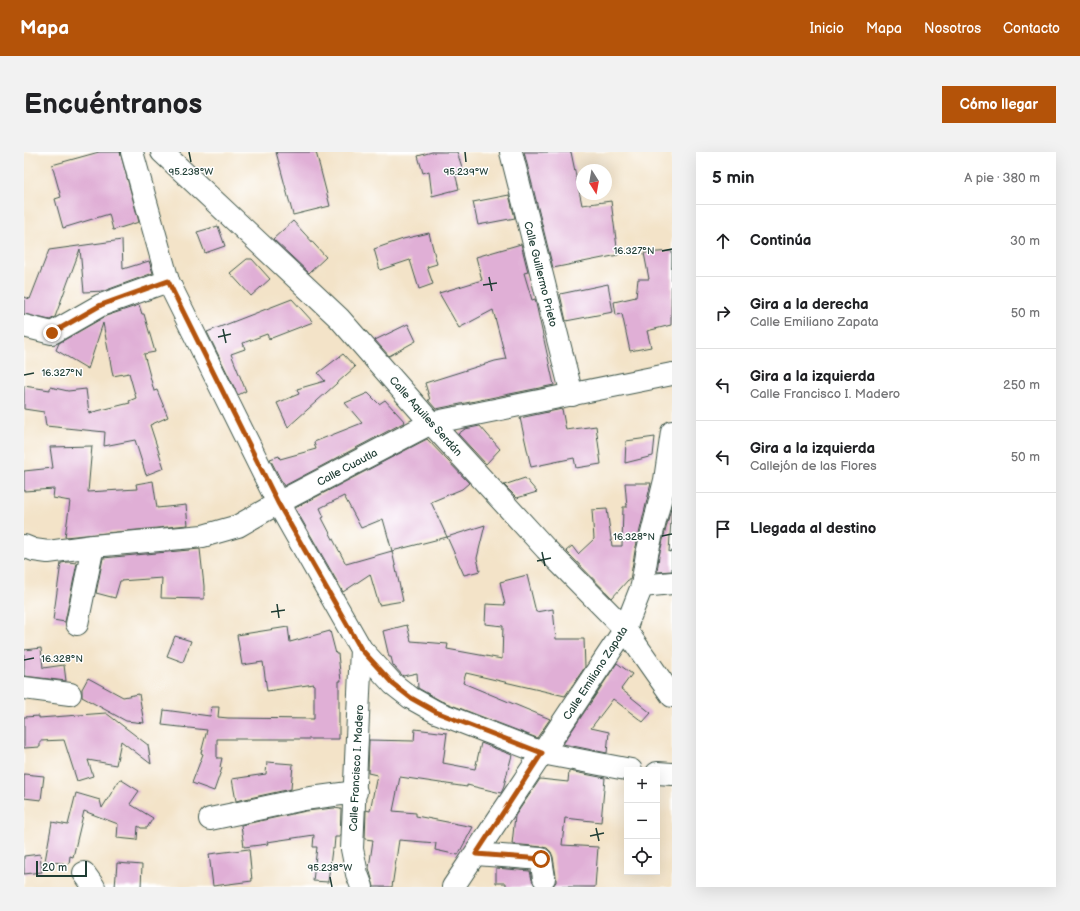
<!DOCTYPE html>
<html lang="es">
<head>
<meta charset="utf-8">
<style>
  :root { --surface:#fff; --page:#f2f2f2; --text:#202124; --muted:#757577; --line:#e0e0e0; --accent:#b45309 }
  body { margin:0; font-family:"Balsamiq Sans",sans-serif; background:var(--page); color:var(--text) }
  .controls { position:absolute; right:12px; bottom:12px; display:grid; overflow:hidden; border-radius:0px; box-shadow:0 4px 16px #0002 }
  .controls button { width:36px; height:36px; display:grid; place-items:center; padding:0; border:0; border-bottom:1px solid var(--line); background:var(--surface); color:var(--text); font:20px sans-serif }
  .compass { position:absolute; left:552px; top:12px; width:36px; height:36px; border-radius:50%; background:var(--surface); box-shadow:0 4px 16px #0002; rotate:169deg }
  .scale { position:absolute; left:12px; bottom:10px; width:51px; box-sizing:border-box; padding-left:4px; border:2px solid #1f3d34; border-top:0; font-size:11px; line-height:14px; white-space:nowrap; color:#1f3d34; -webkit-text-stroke:3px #fff; paint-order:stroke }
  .stop { position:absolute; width:12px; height:12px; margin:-9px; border:3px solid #b45309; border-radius:50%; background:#fff }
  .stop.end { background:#b45309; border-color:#fff; box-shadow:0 1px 4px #0008 }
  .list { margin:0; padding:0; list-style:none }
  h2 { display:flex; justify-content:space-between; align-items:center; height:52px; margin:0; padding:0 16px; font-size:17px }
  h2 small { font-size:13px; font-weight:400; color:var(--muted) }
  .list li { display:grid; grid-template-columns:26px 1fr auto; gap:12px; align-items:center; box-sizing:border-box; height:72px; padding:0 16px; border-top:1px solid var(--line) }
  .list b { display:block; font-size:15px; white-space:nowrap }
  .list p { margin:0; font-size:13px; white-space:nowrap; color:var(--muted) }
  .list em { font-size:13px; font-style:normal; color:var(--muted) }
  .icon { flex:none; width:22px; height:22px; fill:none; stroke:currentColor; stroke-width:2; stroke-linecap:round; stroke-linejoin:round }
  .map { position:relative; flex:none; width:648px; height:735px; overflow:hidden; border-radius:0px }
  header { display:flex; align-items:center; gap:24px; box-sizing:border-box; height:56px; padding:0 20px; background:var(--accent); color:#fff }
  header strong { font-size:19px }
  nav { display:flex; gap:22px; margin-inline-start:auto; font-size:14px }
  .intro { display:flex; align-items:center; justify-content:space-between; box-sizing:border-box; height:96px; padding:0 24px }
  h1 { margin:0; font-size:28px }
  .button { padding:10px 18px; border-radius:0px; background:var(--accent); color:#fff; font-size:14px; font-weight:700 }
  main { display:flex; gap:24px; padding:0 24px }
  aside { flex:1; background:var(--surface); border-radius:0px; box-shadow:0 4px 16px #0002 }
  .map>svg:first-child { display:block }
</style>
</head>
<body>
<header>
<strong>Mapa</strong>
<nav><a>Inicio</a><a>Mapa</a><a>Nosotros</a><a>Contacto</a></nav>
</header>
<div class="intro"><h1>Encuéntranos</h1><a class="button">Cómo llegar</a></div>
<main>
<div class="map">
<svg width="648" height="735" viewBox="0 0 648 735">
  <rect width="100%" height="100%" fill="#fff"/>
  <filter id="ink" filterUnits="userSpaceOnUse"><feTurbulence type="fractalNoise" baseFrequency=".025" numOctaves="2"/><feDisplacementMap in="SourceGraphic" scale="8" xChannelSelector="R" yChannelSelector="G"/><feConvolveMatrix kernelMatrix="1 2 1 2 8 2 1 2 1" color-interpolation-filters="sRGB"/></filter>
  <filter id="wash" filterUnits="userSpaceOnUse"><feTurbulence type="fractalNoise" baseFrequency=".012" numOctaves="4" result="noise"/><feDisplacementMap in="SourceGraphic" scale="16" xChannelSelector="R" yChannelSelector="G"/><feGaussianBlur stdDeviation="0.9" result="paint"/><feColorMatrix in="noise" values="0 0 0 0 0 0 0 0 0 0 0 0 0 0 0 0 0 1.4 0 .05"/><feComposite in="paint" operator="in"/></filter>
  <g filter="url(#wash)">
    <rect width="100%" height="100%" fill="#f3e3c8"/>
    <g id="blocks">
      <!-- building -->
      <g fill="#e0afd6" fill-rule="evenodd">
        <path d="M75,0h21l19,70 -26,8 -4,-16 -46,14 -8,-29 6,-2 -9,-32z"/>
        <path d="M252,0h40l14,54 -37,9z"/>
        <path d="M408,0h25l6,18 -8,3 4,16 -27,7 -3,-25 -6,2 -5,-17z"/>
        <path d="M500,0h47l11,53 29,-4 7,54 -65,13z"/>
        <path d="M485,43l6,23 -37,7 -5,-23z"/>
        <path d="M269,69l33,36 -17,16 -36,-34z"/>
        <path d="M194,74l7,20 -20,7 -8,-21z"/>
        <path d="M405,81l8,31 -10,3 6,17 -14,5 -9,-29 -30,10 -6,-21 29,-10z"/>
        <path d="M98,88l1,29 26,-8 4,12 -49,18 -20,1 -4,-43 -25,68 -5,3 -26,-6v-17l6,2 19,-49z"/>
        <path d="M497,92l7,28 -4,1 8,27 3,-1 19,86 -118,24 -8,-9h2l-5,-17 70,-22 11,-2 -13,-49 -34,18 -20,-35 43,-13 -6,-23z"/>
        <path d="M648,99l-1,74 -24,6 4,16 -21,4 -8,-37 -6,1 -2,-13 22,-5 2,-18h11l-5,-26z"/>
        <path d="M223,107h5l18,20 -19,17 -21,-23z"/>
        <path d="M584,132l5,28 -47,9 -6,-27z"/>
        <path d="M268,147l21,23 -44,17 -2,-5 -24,9 2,6 -14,5 15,37 -8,4 -31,-63z"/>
        <path d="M115,153l3,9h2l11,38 -11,2 10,37 3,-1 11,27 -18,8 14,43 -18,7 -11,-35 -31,6 1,-14 -59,-6 -2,-14 -20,-3v-23l26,4v-3l18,4 18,-2 3,24 41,-10 -1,-2 7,-3 -7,-25 -16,3 -10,-53 -15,46 -32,-19 3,-7 47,-27z"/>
        <path d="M384,172l8,17 -27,15 -14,-16z"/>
        <path d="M319,202l12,13 -67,60 -11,-24 22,-9 -2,-5 28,-8 -7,-8z"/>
        <path d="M344,241l11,11 6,-4 20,22 -121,64 -14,-27 9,-3 1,3 36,-10 -2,-7 48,-19 -17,-20z"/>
        <path d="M538,257l4,21 30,-4 5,38 -25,4 -2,-10 -43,9 -11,-49z"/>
        <path d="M456,274l20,23 -14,15 -28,-30 7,-5z"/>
        <path d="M631,285l-2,19 -28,7 1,-22z"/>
        <path d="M403,287l42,44 -7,6 -31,13 16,35 -55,14 11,50 -24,4 -9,-31 -27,18 -48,-84zM320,344l17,32 22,-9 9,32 -46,13 -24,-46 2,-1 -4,-9z"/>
        <path d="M68,294l-4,46 49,-3 -1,-5 17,-3 4,27 29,-3 2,20 -123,12 5,-36 -17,-3 1,-9 -30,2v-20l29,-3 -3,-21z"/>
        <path d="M501,326l12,14 -20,6 -13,-13z"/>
        <path d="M601,331h26l-16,68 -5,29h-2l-16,18 -46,-47 6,-5 6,8 16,-15 -2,-29 15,-1 5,37h10l1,-39h4z"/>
        <path d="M648,352l-3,48 3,-1v20l-15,1 2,-16z"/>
        <path d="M461,373l-8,33 3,13 -16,4 -17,-38z"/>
        <path d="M176,397l4,37v13l-43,-1 1,-20 -42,3 -5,17 -19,-5 7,-35z"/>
        <path d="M44,410l9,1 -12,59 -12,-2 8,-57z"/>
        <path d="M503,423l9,37 17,-3 3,30h28l1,28 -20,29 -99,-23 -3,10 87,36 -13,19 -96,-37 -23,-13 -1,-15 -14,3 -10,-11 -2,-8h-2l-6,-26 24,-6 4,16 37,3 -1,5 55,10 1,-33 -18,-2 1,-20 19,1 -5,-23z"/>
        <path d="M264,475l2,15 40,-11 6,23h2l3,27h-2v58h-122v19h5l-2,9 2,1 -8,23 -22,-8 11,-29 -2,-1 6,-23 -45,-5 2,-15 46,6 2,-9h7l-1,10 10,1 86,1v-35l-47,7 -4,-29 -21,3 -5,-30z"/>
        <path d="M151,484l16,5 -8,21 -16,-6z"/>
        <path d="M17,496l2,20 21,-3 2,16 -42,-5v-26z"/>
        <path d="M593,511l15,11 -11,15 30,24 -8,9 -30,-23 -22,29 18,4 -2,21 -44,-9z"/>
        <path d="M64,526l35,19 16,-3 5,29 -18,-2 -44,-24v-8z"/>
        <path d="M82,561l42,32 3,19 -30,-23 -5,24 -28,-5 5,16 -16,5 -13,-41 -24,1v6l-16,1v-31l15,-1v2z"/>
        <path d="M391,577l32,4 -4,30 32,6 6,-26 31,12 -9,34 -2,4 -34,-8v2l-67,-10 -7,34 23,2v3l57,11 -15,28 -23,-5 1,-7 -37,-3 -7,47h-18l-5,-19 4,-28 -8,-1 1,-29 4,1 7,-36 -9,-2 1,-33 45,1z"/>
        <path d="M243,610l26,2 -2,25 -55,12 -4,-22 34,-5z"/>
        <path d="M545,619l36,7 -4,44 -36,-4 -3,27 36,2 -3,40h-43l4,-5v-6l-3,-19 -2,-5 -4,-4 -5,-1 -30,-3 3,-28 25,-37 28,3z"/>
        <path d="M0,622l20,2 -3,24 -17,-2z"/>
        <path d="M96,627l19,12 -9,13 23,14 -6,10h-6l-3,-2 -1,14 -20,-2 1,-14 -34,-13 -11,46 -3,-1 -1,8 -24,-3 7,-39 16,3 8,-32 24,7 2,8z"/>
        <path d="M310,656l7,1 -1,28h-5l-1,12h-2l-4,33 -15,-1 4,-34h-4l1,-12 -47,7 1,2 -24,3 -3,-22 65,-14z"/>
        <path d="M225,697l3,32 -39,5 -4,-32z"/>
        <path d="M16,702l2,18 -18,2v-18z"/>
        <path d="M93,711l25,2 -1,22h-26z"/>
        <path d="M472,716l34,3 2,9 4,7h-30v-4h-10z"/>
      </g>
    </g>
  </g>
  <g filter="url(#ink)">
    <use href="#blocks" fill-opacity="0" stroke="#3f564a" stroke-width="1"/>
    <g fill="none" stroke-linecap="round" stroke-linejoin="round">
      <defs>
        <g id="minor">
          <path d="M108,0l36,129 110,222 83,146 32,35 18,14 25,14 106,41 89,17"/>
          <path d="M138,0l177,166 92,105 115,126 79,80 47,67"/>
          <path d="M487,0l61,243"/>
          <path d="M0,174l28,7 49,-28 67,-24"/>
          <path d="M0,394l10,4 14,2 45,-6 110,-10 35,-10 40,-23 153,-80 241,-49"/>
          <path d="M618,434l30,-3"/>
          <path d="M53,472l16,-78"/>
          <path d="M337,497l-9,200 5,25 5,13"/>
          <path d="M0,536l46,6"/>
          <path d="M633,621l15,1"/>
          <path d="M186,667l94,-20 52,-7"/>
          <path d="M452,702l65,5 3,19"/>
          <path d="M60,721l10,14"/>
          <path d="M429,735l172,-258 17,-43 5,-32 18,-74 7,-48"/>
        </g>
      </defs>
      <!-- minor casing -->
      <use href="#minor" stroke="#3f564a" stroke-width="24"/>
      <!-- minor -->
      <use href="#minor" stroke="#fff" stroke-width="22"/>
    </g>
  </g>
  <g fill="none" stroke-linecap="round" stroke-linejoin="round" filter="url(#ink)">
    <!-- route -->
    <path stroke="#b45309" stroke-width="5" d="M28,181l49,-28 67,-24 110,222 83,146 32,35 18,14 25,14 106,41 -66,101 65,5"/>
  </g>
  <!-- ticks -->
  <path fill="none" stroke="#1f3d34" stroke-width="1.5" d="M165,0l2,10M441,0l1,10M638,99l10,-2M465,125l3,14M459,133l14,-2M199,177l3,14M194,185l13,-3M0,223l10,-2M638,384l10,-2M518,400l3,14M513,409l14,-3M253,452l2,14M247,460l14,-2M0,508l10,-2M572,676l3,13M566,684l14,-3M306,725l2,10"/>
  <g text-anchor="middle" stroke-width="3" stroke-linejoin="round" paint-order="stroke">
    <!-- street labels -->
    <g font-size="11" fill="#1f3d34" stroke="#fff">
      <text transform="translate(517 122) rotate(76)" y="4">Calle Guillermo Prieto</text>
      <text transform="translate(402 264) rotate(48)" y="4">Calle Aquiles Serdán</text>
      <text transform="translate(323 315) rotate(-28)" y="4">Calle Cuautla</text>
      <text transform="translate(571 521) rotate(-57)" y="4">Calle Emiliano Zapata</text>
      <text transform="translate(332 616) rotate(-87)" y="4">Calle Francisco I. Madero</text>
    </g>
  </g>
  <g font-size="10" text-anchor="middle" fill="#1f3d34" stroke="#fff" stroke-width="3" stroke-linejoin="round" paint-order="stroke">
    <text x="167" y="23">95.238°W</text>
    <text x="442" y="23">95.239°W</text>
    <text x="610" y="102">16.327°N</text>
    <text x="38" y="224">16.327°N</text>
    <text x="610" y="388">16.328°N</text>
    <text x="38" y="510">16.328°N</text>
    <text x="306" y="719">95.238°W</text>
  </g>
</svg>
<div class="controls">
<button>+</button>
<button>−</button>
<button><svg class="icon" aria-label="locate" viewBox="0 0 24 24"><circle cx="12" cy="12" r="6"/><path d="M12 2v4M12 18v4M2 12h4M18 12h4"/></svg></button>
</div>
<svg class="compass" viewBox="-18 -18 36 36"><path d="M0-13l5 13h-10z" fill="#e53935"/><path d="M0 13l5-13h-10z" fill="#757577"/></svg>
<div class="scale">20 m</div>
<div class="stop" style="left:517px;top:707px"></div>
<div class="stop end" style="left:28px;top:181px"></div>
</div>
<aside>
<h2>5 min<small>A pie · 380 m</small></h2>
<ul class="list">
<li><svg class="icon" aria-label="ahead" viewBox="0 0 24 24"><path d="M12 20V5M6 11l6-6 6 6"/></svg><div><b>Continúa</b></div><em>30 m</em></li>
<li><svg class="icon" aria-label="right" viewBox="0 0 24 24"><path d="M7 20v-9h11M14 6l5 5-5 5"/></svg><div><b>Gira a la derecha</b><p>Calle Emiliano Zapata</p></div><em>50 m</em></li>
<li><svg class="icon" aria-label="left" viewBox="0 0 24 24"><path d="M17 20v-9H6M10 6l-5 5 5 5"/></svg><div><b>Gira a la izquierda</b><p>Calle Francisco I. Madero</p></div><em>250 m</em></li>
<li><svg class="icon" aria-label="left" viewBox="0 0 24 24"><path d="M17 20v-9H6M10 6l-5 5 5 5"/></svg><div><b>Gira a la izquierda</b><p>Callejón de las Flores</p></div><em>50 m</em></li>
<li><svg class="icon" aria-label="arrive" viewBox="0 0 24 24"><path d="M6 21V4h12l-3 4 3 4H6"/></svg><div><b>Llegada al destino</b></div></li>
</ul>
</aside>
</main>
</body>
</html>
